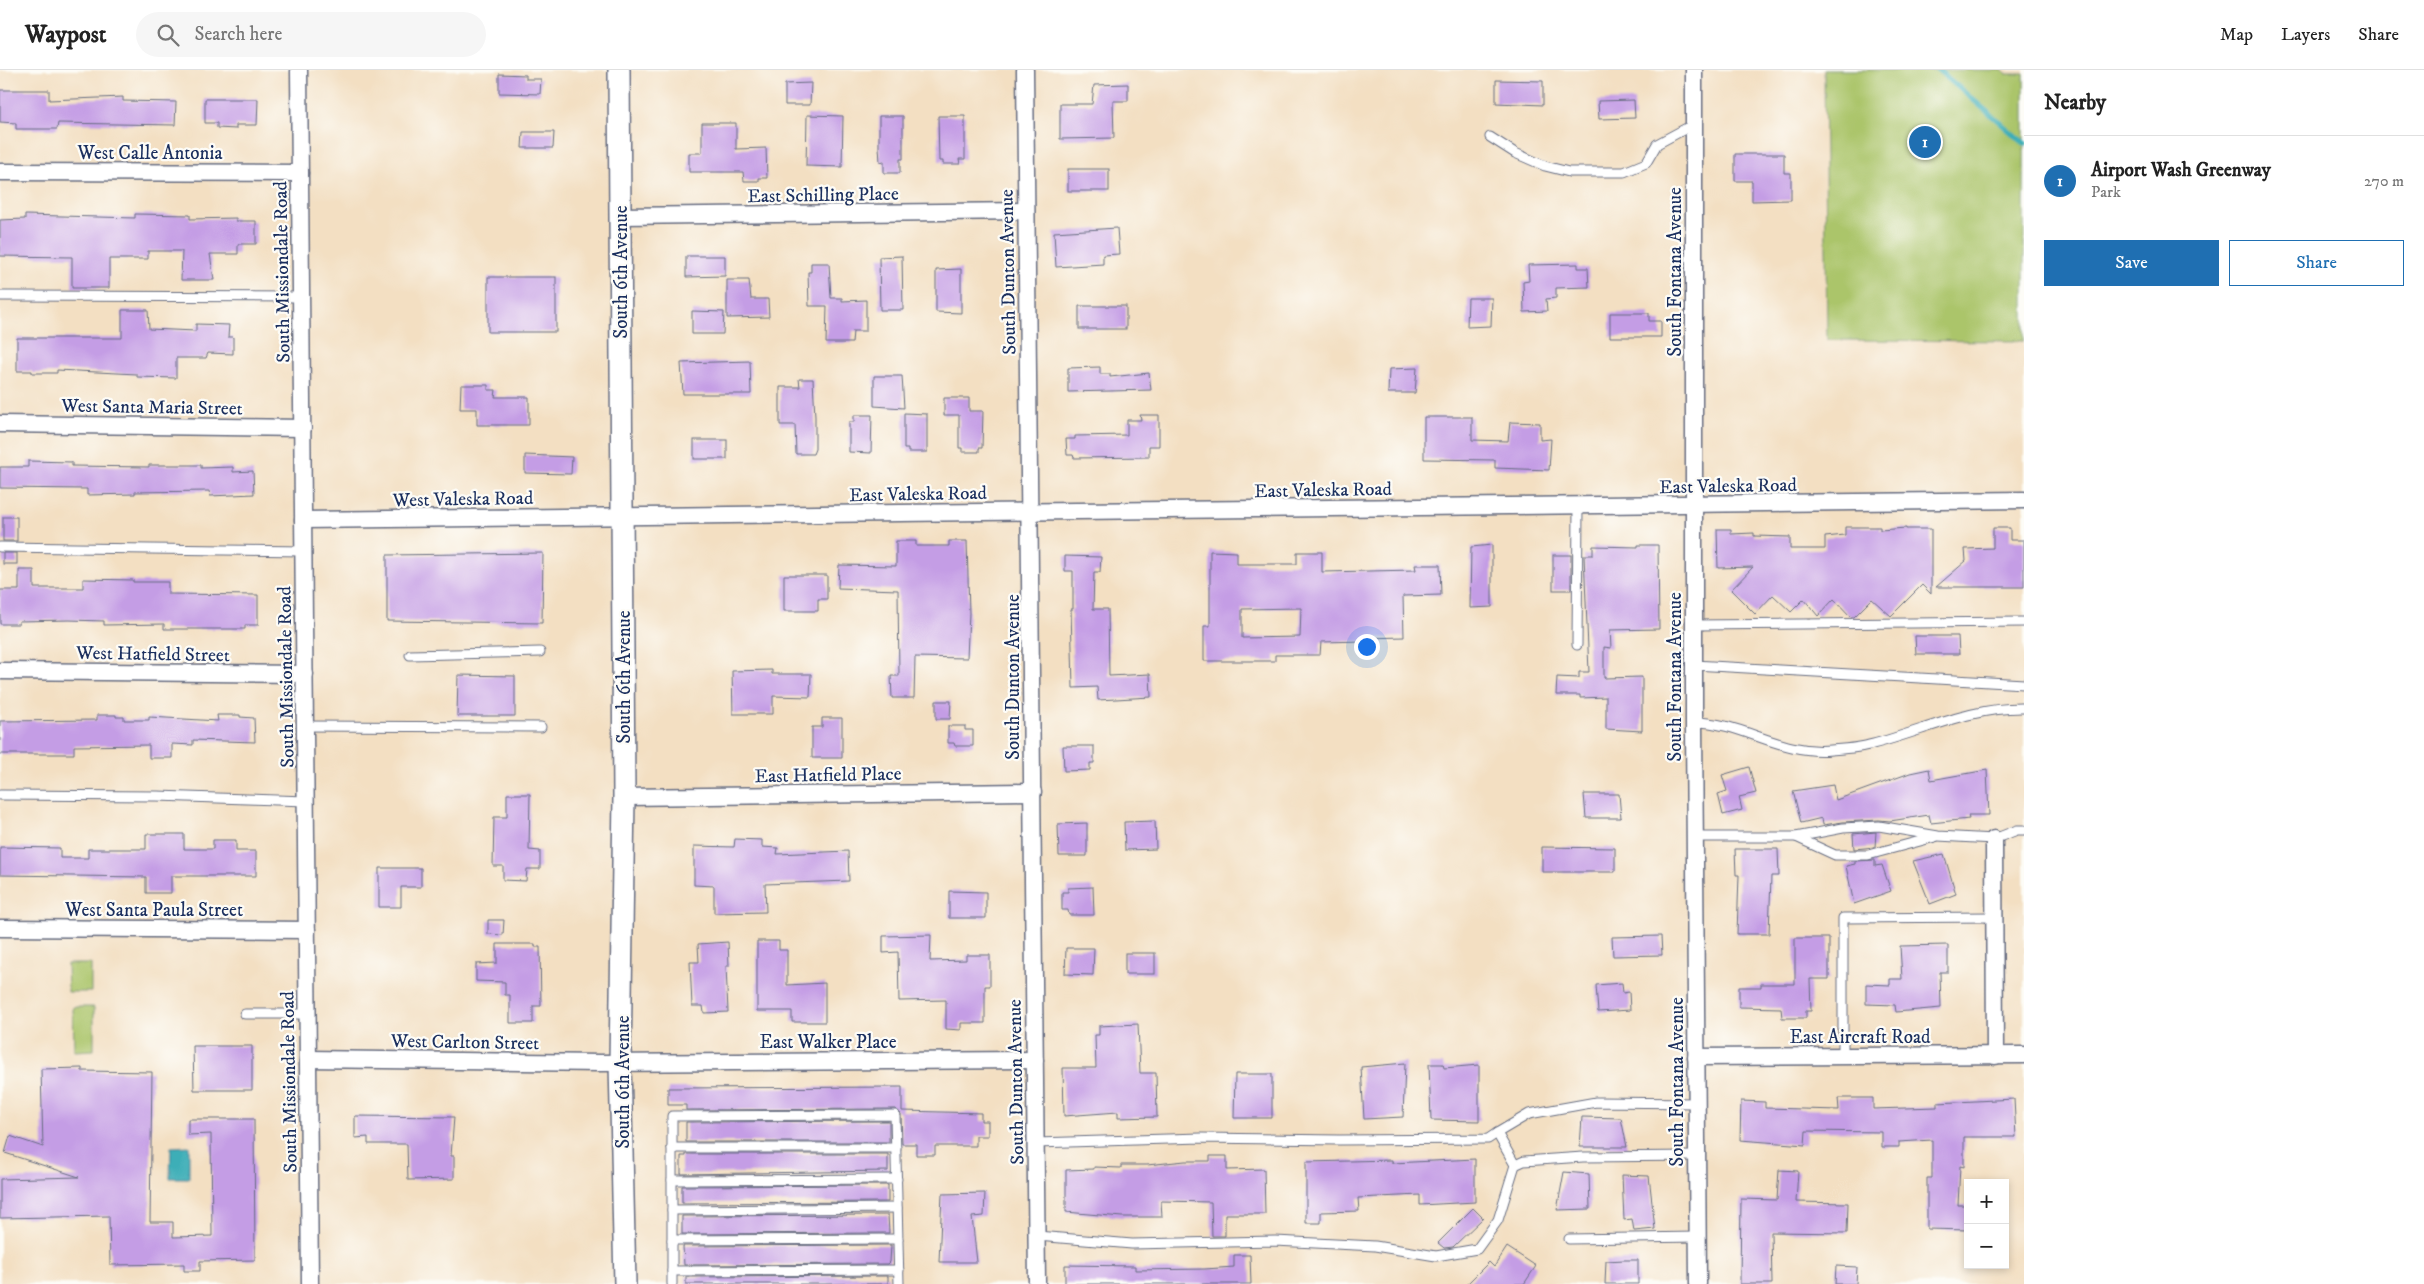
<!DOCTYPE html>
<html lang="en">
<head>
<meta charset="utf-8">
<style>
  :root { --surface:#fff; --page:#f6f6f6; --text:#222; --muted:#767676; --line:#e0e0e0; --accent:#1f6fb2 }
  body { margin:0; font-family:"IM FELL DW Pica",serif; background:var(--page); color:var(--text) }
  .controls { position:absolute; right:15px; bottom:15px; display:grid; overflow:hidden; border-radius:0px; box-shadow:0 2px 8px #0003 }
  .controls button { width:45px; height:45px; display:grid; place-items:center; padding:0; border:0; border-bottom:1px solid var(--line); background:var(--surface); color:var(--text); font:25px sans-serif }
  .you { position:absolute; left:1366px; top:576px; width:18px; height:18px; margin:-12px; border:4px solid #fff; border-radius:50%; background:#1a73e8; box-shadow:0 0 0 8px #1a73e833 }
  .badge { display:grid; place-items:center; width:32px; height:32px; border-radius:50%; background:var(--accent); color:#fff; font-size:16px; font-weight:700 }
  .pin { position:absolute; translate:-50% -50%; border:2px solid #fff; box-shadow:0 1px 5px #0006 }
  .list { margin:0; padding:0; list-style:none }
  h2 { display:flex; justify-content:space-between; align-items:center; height:65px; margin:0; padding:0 20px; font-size:21px }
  h2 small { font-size:16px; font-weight:400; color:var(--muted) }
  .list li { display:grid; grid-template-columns:32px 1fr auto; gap:15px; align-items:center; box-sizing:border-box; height:90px; padding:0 20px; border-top:1px solid var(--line) }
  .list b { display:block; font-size:19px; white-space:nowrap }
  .list p { margin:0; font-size:16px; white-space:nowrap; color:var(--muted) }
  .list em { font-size:16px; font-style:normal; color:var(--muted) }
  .actions { display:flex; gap:10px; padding:15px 20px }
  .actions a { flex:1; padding:11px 0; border:1px solid var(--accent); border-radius:0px; text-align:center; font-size:18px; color:var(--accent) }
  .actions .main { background:var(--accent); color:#fff }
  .icon { flex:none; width:28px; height:28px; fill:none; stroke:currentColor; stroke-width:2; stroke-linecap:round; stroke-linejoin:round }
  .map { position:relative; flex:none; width:2024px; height:1214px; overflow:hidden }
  header { display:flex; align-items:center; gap:30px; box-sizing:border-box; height:70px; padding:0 25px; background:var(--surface); border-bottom:1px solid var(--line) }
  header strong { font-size:24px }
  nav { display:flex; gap:28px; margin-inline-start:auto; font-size:18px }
  .search { width:350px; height:45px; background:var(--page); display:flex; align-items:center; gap:12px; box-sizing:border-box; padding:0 18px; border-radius:28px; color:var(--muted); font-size:19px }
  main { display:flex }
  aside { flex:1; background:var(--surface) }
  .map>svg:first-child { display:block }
</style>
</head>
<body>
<header>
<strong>Waypost</strong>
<div class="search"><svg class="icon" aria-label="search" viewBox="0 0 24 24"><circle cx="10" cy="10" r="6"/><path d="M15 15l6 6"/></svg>Search here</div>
<nav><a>Map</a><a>Layers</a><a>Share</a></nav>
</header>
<main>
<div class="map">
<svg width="2024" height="1214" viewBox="0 0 2024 1214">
  <rect width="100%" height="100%" fill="#fdfcf7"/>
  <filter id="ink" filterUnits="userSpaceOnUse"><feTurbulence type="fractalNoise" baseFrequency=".02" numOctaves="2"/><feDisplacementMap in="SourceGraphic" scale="10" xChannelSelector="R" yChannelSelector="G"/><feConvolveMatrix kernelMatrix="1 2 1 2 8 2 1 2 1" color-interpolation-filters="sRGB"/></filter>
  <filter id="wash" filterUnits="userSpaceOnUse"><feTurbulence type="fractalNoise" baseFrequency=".0096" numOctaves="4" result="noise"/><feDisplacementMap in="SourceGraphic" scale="20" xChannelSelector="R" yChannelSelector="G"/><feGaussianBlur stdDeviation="1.12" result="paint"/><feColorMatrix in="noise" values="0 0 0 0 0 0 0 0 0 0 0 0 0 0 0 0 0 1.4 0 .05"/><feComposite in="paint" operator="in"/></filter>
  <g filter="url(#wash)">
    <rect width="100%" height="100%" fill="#f3dfc2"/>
    <!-- green -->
    <g fill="#abc56a" stroke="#637a64">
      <path d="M1824,0h178l4,4h18v267l-197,-1z"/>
      <path d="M67,894h24v28h-23z"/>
      <path d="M73,937h21v43l-20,1z"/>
    </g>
    <!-- water -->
    <path fill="#3eaeb7" stroke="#2c6e8a" d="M189,1076v32h-19l1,-31z"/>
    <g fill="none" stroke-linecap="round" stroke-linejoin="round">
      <!-- stream -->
      <path stroke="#3eaeb7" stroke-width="5.5" d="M1938,0l86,73"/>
    </g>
    <g id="blocks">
      <!-- building -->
      <g fill="#c49de5" fill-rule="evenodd">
        <path d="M499,4l27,1v4h15l-1,15 -41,-1z"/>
        <path d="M1496,10l47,1v24l-47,-2z"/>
        <path d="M811,13l-1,22h-25v-21z"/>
        <path d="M1128,14v17h-15l1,37 -54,1v-35h32l2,-19z"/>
        <path d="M0,20h49v10l74,-3v4l53,1 -1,23 -117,-2 -1,6h-41v-6l-16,-1z"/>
        <path d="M205,29h53l-1,26h-21v4l-19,-1v-5h-12z"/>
        <path d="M1634,30l1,18 -36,1 -1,-18z"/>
        <path d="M807,45l36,1 -1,51 -36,-1z"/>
        <path d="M879,46h24v43h-3v14h-16v-12l-4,1 -1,-15z"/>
        <path d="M938,46h27v43h-6l1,5h-17v-3h-4z"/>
        <path d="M702,53h34v26l30,-1 1,30h-8v3h-15l-1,-9h-54v-19h13z"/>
        <path d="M523,62h31l-1,16h-31z"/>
        <path d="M1735,84h49v19h7v27l-39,1v-20h-17z"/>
        <rect x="1068" y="99" width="41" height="22"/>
        <path d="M135,144l55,1v4l46,-1v3h20v23h-18v10h-28l4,26h-33l1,-29h-34v8h-39v29h-37v-31l-72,-1v-36l25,-1v-4l110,3z"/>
        <path d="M1117,158l2,26 -16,1v9l-47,3 -2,-35z"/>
        <path d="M686,186h39v20l-39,1z"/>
        <path d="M902,186l1,54h-23l-1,-53z"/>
        <path d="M811,193h18l2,35h11v3l24,-1v31h-13l-1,12h-26l1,-37h-18l-1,-34h3z"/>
        <path d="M1578,194v4h10l1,19 -33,1v10l-10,1 1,12 -23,1 -1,-30 6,-1 -1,-16z"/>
        <path d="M961,199v44l-25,-1v-42z"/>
        <rect x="488" y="207" width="68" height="55"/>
        <path d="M727,210h22l2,19h17l1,18 -42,1z"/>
        <path d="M1468,228h24l-1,28 -24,1z"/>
        <rect x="1079" y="236" width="47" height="23"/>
        <path d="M122,240h26l1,19 47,2v-7l33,1 -1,12h5v17l-25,-1 -2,5h-30v20l-39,-1v-3l-80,-4v3h-25v-2h-15v-33h105z"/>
        <path d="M692,241l32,1 -1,22h-31z"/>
        <path d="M1610,243h39v8h12v16h-51z"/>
        <path d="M750,291l1,33h-68l-2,-31z"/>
        <path d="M1100,297v7h10v3l39,-4 2,17 -83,2v-24z"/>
        <path d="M1417,298l-2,25h-27l1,-24z"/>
        <path d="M874,306h28l2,32 -30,-2z"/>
        <path d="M799,309h14l2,38v32l-2,5h-17l-1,-29h-15v-38h20z"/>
        <path d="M461,315h27v5h8l-1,7h34v28h-52v-16h-17z"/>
        <path d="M944,328h25v13h14l-1,37h-3v4h-17v-4h-3v-33h-15z"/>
        <path d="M904,343l23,1v38h-19v-3h-4z"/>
        <path d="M854,345h18l-1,38 -22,-1v-30h5z"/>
        <path d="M1140,345h19v31h-10v11l-75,1 -1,-3h-6l-1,-16h9v-3l52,-1v-15h14z"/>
        <path d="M1424,347h48v23l36,1 2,-19 30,1v17l11,-1 -2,31 -54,-2v-8l-71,-1z"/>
        <rect x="694" y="370" width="33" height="19"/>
        <path d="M525,385l47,2 -1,17 -46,-1z"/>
        <path d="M28,391l44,1v4l77,1v-2h52v3l32,-1v5l20,-1 1,23 -44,2 -1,-5 -74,1v2l-48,1v-6l-87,-1v-21h28z"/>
        <rect x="3" y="447" width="14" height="24"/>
        <path d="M1845,457h35v3l26,-2v1h25v65l-9,-9 -31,31 -19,-17 -18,18h-3l-17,-18 -16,17 -14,-17 -13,13 -18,-17 -18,19 -24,-24 22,-23 -35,1 -1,-39h14v5l23,-1v3l36,1v12h35v-12l20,-2z"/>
        <path d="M1993,458h17v12h14v47h-88l30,-26 -1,-12 28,-1z"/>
        <path d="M896,471h20v5h33v-5h18l2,72 -2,45 -52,-1 -1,41h-22l-1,-22h8l-1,-86 -60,-2 1,-23 57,1z"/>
        <path d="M1492,475v62l-22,1 1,-61z"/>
        <path d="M1638,475h20l1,84 -49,1 1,18 -7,-1v31l38,-1v54l-36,-2v-32l-26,1v-3h-24l1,-18 22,1v-6h10l-5,-117h9v-9l45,1z"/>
        <path d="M1210,481l27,1v12h60v-12h25v20l94,-2 -1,-5h25l1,30 -38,1 1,41 -38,1v3l-45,1 -1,13h-45v6h-71v-35h6zM1301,538l-1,29 -58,1v-29z"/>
        <rect x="3" y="483" width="14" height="11"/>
        <path d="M543,483l-1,70 -155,-2v-66z"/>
        <rect x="1553" y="485" width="18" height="35"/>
        <path d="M1065,486l36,1 -1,15h-6l-1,37h15l1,67 41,-2 1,23 -53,3 -1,-13 -24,1 -2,-79h2v-38h-8z"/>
        <path d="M19,500h15v18h49v-9l50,1v2h35v12l90,1v30h-13v4h-81v-5l-60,1v-4l-35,-1 -50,1v3h-19v-34h19z"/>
        <path d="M784,505h43v24h-9v12h-34z"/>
        <path d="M1915,566h43l1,18h-43z"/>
        <path d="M772,600v4h39l-1,23 -37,-1v18h-40l-1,-43z"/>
        <path d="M458,605l57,1v40h-58z"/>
        <path d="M936,631h15l-1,18h-14z"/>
        <path d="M97,645h19v2h8v3h25v-3l69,4 -1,-6h23v2l14,1 1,24 -62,-2v5l-21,-1v14h-23v-13l-75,1v8h-74v-33l97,-1z"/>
        <path d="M822,648h20v40h-30v-31h10z"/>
        <path d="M948,656h17v4h8v16h-18l-1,-3h-6z"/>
        <path d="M1063,676h31v17h-4v7l-26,1z"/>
        <path d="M1749,697l7,26 -17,4 3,13 -19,5 -5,-21 9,-3 -5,-16z"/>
        <path d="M1929,699l2,11 56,-10 2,45h-21l1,4 -38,4 -2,-8 -39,6 -11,-1 -36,2 -20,3 -1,-7 -21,5 -8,-32 40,-6 3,15 74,-27z"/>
        <path d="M507,724h23l-1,56 11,1v18h-13l-1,12 -23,-1v-14h-10l1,-49h13z"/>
        <path d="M1584,724h35l2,24h-35z"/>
        <path d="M1155,751l1,28 -31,1 -1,-28z"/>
        <path d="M1087,753v33h-28l-1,-32z"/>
        <path d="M1876,762l-1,15 -21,2 -1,-15z"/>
        <path d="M146,764h38v15h29v-9h23v11h20v25h-85v17h-25v-16l-146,-2v-28l60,1v10h28v-9h58z"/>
        <path d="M735,769l27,1v7l16,1 -1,6 71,-3 1,30 -84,3 1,28 -52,1v-27l-20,-1v-39l40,1z"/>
        <path d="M1542,777l73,1v24h-73z"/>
        <path d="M1735,779h43l1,27h-8l-2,58h-32l2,-59h-3z"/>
        <path d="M1944,784l12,40 -26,10 -17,-43z"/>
        <path d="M1875,790v6l7,-1 9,26 -37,13 -8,-38 9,-2v-3z"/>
        <path d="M379,798h42v19h-20v20h-22z"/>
        <path d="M1093,817l1,28h-25l-1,-5h-6v-18h6v-4z"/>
        <path d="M949,821l37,1v26h-37z"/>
        <path d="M488,850h16l-1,15 -15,-1z"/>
        <path d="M931,865l-1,26 36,-1v-5h24v31h-5v37h-24v7l-15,-1v-29l-47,1 -1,-49 -15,1v-17z"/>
        <path d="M1661,866l1,19 -49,1 -1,-19z"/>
        <path d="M1795,868h34v41h-19l1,32h-5v7h-24l-1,-10 -42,-1v-20h22v-3h34z"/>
        <path d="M757,871h22v9h8v35l38,-2v39h-33v-11h-35z"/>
        <path d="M728,872l1,24h-3l2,46 -24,1 -1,-7h-11l-2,-44h9l-1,-18z"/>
        <path d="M497,874h38v3h5l1,59h-8v17h-23v-28h-5v-13l-29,-1v-17l21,-1z"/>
        <path d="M1948,875v27h-8l1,36 -45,4 -1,-7 -29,-1v-20l24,1v-6h12l-2,-33z"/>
        <path d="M1066,878h28l-1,27 -28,-1z"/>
        <rect x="1125" y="883" width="30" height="21"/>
        <path d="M1622,913l1,10 6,-1 1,18 -32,2 -2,-27z"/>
        <path d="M1138,954l2,49h16l1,44 -39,1v-6l-54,4 -1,-48h33l-1,-33h4v-9z"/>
        <path d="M193,976h59v44h-58z"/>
        <path d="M1405,993l-2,54 -39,2 -3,-52z"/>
        <path d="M1429,994h14l1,4 35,-3v56l-48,-1z"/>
        <path d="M82,998v3l70,1 -2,150h23v15l39,-1 -1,-102 -23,1v-16h66l1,141 -55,1v10h-16v-7l-74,1 -1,-49 -109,2v-39l79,-2 -74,-24 5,-17 33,11 -2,-78z"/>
        <path d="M1235,1004h37v44h-38z"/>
        <path d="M902,1017v24l79,2v8h7v15h-12v10h-41v9h-19v-11h-14l-1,-30 -6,-5 -209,1v-5h-18v-17z"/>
        <path d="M1838,1028h35v11l64,-2v-4l77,-4 2,38h-52v30l-4,-1 -2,39h9l1,25 -41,-1v-51h5v-38l-33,2v5h-17v-15l-76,-1 -1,14 -65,-5 1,-39 24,1v6l74,2z"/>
        <path d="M355,1046l99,1 -3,39h3v23l-46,1 -1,-36h-39v-7l-13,1z"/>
        <path d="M1582,1047l39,1 6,29h-47z"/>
        <path d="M889,1051v21h-203v-20z"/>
        <path d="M686,1084h202v17l-207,3v-18h5z"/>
        <path d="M1210,1086h17v14l37,-1 1,45h-40v22h-13l-1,-34 -50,-1 1,16h-40l-56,-5v-42l28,-1v-2l27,1v-3h26l38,-4h25z"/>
        <path d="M1475,1089v43l-55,3v-10l-62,3 1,13 -38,1v11h-15v-61l86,-2v3z"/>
        <path d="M1779,1100l19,1 -2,31 52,1 -1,30 -76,-1 1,52h-32l1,-85 36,1z"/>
        <path d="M1564,1102l25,2 1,35 -33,1z"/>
        <path d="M1622,1105l27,1 6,53 -21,2 -2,-12 -8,1z"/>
        <path d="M888,1115v17l-206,1v-17z"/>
        <path d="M985,1123l-1,23 -12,1 5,45h-38l3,-68z"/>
        <path d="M1473,1138l10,10 -30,29 -9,1 -6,-5z"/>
        <path d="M888,1145l1,18 -207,1v-18z"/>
        <path d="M891,1175l-1,17 -2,2 -204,1 -1,-19z"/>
        <path d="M1507,1177l29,19 -12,18h-57l22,-22 5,5z"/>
        <path d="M1234,1185h16l1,29h-186v-19l70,1v4l70,-1 29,-2z"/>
        <path d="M1624,1190h14v24h-33l1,-23z"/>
        <path d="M1836,1196l21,1 -1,17h-21z"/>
        <path d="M888,1206v8h-202v-7z"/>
      </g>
    </g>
  </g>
  <g filter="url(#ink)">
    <use href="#blocks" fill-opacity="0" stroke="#676d81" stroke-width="1"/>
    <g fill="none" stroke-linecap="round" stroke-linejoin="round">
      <defs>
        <g id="service">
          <path d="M1490,67l25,16 30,13 24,6h55l22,-9 11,-19 37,-20"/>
          <path d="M0,226l301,1"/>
          <path d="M0,477l304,4"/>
          <path d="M1694,555l330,-3"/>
          <path d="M1577,575l1,-139"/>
          <path d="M410,585l130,-3"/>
          <path d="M1694,595l330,19"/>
          <path d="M1694,652c49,0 86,33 137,28 13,-1 29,-2 42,-6 51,-13 97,-37 151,-36"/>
          <path d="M305,656l236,1"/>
          <path d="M0,725l157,1 149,5"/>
          <path d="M1695,767h101l47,-9 36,-2 59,10 56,3 23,-9h7"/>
          <path d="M1796,767l39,18h33l67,-18"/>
          <path d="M245,944h63"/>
          <path d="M1843,986v-138l152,-1"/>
          <path d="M1696,1033l-100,-1 -67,12 -32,19 18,32 9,-4 59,-4 114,-1"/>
          <path d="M1036,1073l165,-5 138,2 149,-1 9,-6"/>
          <path d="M672,1078h224"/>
          <path d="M672,1110l225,-1"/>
          <path d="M672,1140l225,-2"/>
          <path d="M1037,1166l95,8 143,-3 100,5 61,10 41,-7 21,-29 17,-55"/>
          <path d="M1569,1169l128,-2"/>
          <path d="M672,1170l226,-1"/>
          <path d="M672,1201l227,-1"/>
          <path d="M672,1214v-168l223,-1 4,169"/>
        </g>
        <g id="minor">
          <path d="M299,0l11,1214"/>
          <path d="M1025,0l12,1214"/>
          <path d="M1694,0v652l4,562"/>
          <path d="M0,102l300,1"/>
          <path d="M620,146l406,-5"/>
          <path d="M0,354l303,4"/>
          <path d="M303,450l1721,-20"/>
          <path d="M0,601l305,3"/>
          <path d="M624,727l409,-5"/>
          <path d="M1994,769l1,217"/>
          <path d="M0,858l307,2"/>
          <path d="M1696,987l328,-2"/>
          <path d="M308,989l292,4 435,-3"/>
        </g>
        <path id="tertiary" d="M619,0l5,727 -4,266 5,221"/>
      </defs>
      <!-- service casing -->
      <use href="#service" stroke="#676d81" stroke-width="11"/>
      <!-- minor casing -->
      <use href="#minor" stroke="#676d81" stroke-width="19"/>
      <!-- tertiary casing -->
      <use href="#tertiary" stroke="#676d81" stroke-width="24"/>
      <!-- service -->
      <use href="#service" stroke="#fff" stroke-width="9"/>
      <!-- minor -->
      <use href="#minor" stroke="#fff" stroke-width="16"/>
      <!-- tertiary -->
      <use href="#tertiary" stroke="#fff" stroke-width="21"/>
    </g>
  </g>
  <g text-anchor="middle" stroke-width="4.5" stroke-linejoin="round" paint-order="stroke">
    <!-- street labels -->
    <g font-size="19" fill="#1b2f5e" stroke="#fdfcf7">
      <text x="150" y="89">West Calle Antonia</text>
      <text transform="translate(823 124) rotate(-1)" y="7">East Schilling Place</text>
      <text transform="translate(281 202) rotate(-91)" y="7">South Missiondale Road</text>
      <text transform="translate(620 202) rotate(-90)" y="7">South 6th Avenue</text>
      <text transform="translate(1007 202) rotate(-91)" y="7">South Dunton Avenue</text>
      <text transform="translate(1674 202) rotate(-90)" y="7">South Fontana Avenue</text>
      <text transform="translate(152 336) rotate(1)" y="7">West Santa Maria Street</text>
      <text transform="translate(1728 415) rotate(-1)" y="7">East Valeska Road</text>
      <text transform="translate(1323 419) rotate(-1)" y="7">East Valeska Road</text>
      <text transform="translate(918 423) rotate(-1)" y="7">East Valeska Road</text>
      <text transform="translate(463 428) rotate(-1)" y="7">West Valeska Road</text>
      <text transform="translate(153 583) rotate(1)" y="7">West Hatfield Street</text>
      <text transform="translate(285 607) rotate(-91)" y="7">South Missiondale Road</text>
      <text transform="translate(623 607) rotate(-90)" y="7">South 6th Avenue</text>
      <text transform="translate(1012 607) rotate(-90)" y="7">South Dunton Avenue</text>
      <text transform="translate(1674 607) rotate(-90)" y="7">South Fontana Avenue</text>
      <text transform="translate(828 704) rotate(-1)" y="7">East Hatfield Place</text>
      <text x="154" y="846">West Santa Paula Street</text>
      <text x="1860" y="973">East Aircraft Road</text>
      <text transform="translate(465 971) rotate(1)" y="7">West Carlton Street</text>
      <text x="828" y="978">East Walker Place</text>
      <text transform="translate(288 1012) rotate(-91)" y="7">South Missiondale Road</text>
      <text transform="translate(622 1012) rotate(-90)" y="7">South 6th Avenue</text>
      <text transform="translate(1015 1012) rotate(-91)" y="7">South Dunton Avenue</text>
      <text transform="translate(1676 1012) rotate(-90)" y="7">South Fontana Avenue</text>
    </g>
  </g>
</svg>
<div class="controls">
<button>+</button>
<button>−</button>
</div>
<div class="you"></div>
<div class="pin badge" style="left:1925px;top:72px">1</div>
</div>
<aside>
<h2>Nearby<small></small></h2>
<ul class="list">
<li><span class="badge">1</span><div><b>Airport Wash Greenway</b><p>Park</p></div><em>270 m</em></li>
</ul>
<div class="actions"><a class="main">Save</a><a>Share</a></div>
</aside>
</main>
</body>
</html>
